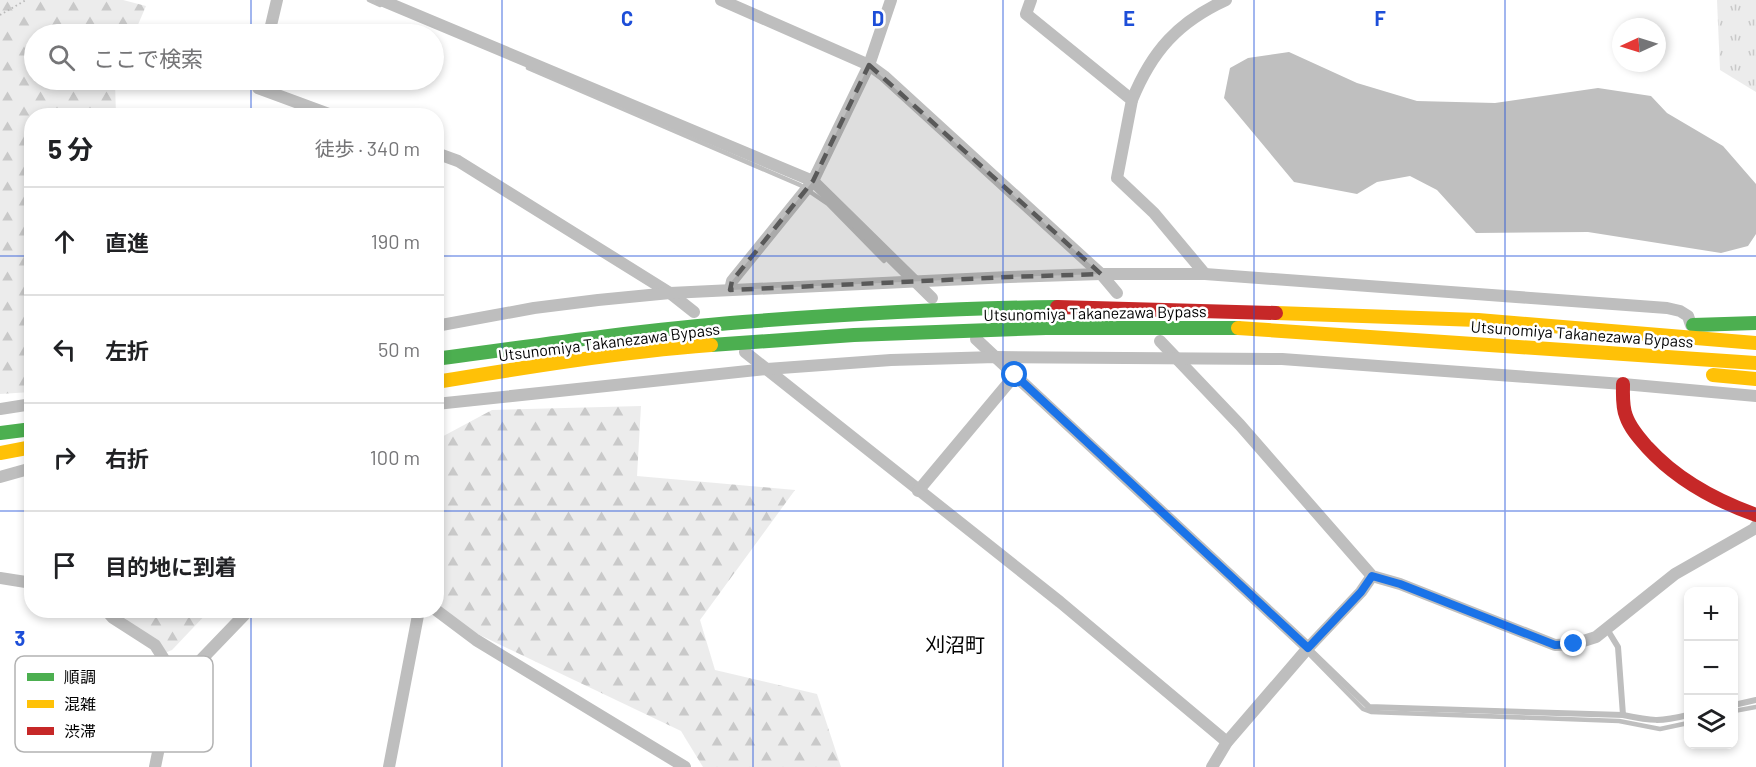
<!DOCTYPE html>
<html lang="ja">
<head>
<meta charset="utf-8">
<style>
  :root { --surface:#fff; --page:#f6f6f6; --text:#202124; --muted:#757577; --line:#e0e0e0 }
  body { margin:0; font-family:Barlow,"Noto Sans JP",sans-serif; background:var(--page); color:var(--text) }
  .controls { position:absolute; right:18px; bottom:18px; display:grid; overflow:hidden; border-radius:12px; box-shadow:0 3px 9px #0003 }
  .controls button { width:54px; height:54px; display:grid; place-items:center; padding:0; border:0; border-bottom:2px solid var(--line); background:var(--surface); color:var(--text); font:30px sans-serif }
  .compass { position:absolute; left:1612px; top:18px; width:54px; height:54px; border-radius:50%; background:var(--surface); box-shadow:0 3px 9px #0003; rotate:266deg }
  .stop { position:absolute; width:18px; height:18px; margin:-14px; border:4px solid #1a73e8; border-radius:50%; background:#fff }
  .stop.end { background:#1a73e8; border-color:#fff; box-shadow:0 2px 6px #0008 }
  .list { margin:0; padding:0; list-style:none }
  h2 { display:flex; justify-content:space-between; align-items:center; height:78px; margin:0; padding:0 24px; font-size:26px }
  h2 small { font-size:20px; font-weight:400; color:var(--muted) }
  .list li { display:grid; grid-template-columns:39px 1fr auto; gap:18px; align-items:center; box-sizing:border-box; height:108px; padding:0 24px; border-top:2px solid var(--line) }
  .list b { display:block; font-size:22px; white-space:nowrap }
  .list em { font-size:20px; font-style:normal; color:var(--muted) }
  .icon { flex:none; width:33px; height:33px; fill:none; stroke:currentColor; stroke-width:2; stroke-linecap:round; stroke-linejoin:round }
  .map { position:relative; flex:none; width:1756px; height:767px; overflow:hidden }
  .search { position:absolute; background:var(--surface); box-shadow:0 3px 9px #0003; left:24px; top:24px; width:420px; height:66px; display:flex; align-items:center; gap:15px; box-sizing:border-box; padding:0 21px; border-radius:33px; color:var(--muted); font-size:22px }
  .panel { position:absolute; background:var(--surface); box-shadow:0 3px 9px #0003; left:24px; top:108px; width:420px; height:510px; border-radius:24px }
  .map>svg:first-child { display:block }
</style>
</head>
<body>
<div class="map">
<svg width="1756" height="767" viewBox="0 0 1756 767">
  <defs>
    <pattern id="grass-tufts" width="24" height="20" patternUnits="userSpaceOnUse" patternTransform="scale(1.5)"><rect width="24" height="20" fill="#ececec"/><path d="M3 7l-1-3M5 7V3M7 7l1-3M15 17l-1-3M17 17v-4M19 17l1-3" fill="none" stroke="#c9c9c9"/></pattern>
    <pattern id="forest-firs" width="22" height="20" patternUnits="userSpaceOnUse" patternTransform="scale(1.5)"><rect width="22" height="20" fill="#ececec"/><path d="M5 1l3.5 6h-7zM16 11l3.5 6h-7z" fill="#c9c9c9"/></pattern>
  </defs>
  <rect width="100%" height="100%" fill="#fff"/>
  <!-- grass -->
  <path fill="url(#grass-tufts)" d="M1717,0h39v92l-36,-22z"/>
  <!-- forest -->
  <g fill="url(#forest-firs)">
    <path d="M0,0h123l23,6 -12,28h-100v46h82l-1,3 1,32 -84,1 -1,276 -31,2z"/>
    <path d="M641,406l-4,70 158,14 -95,130 15,50 102,24 24,73h-138l-22,-36 -220,-105 -24,-23 -1,-163 56,-30z"/>
    <path d="M119,611h90l-37,39 -15,6z"/>
  </g>
  <!-- water -->
  <path fill="#bfbfbf" d="M1289,52l68,31 60,18 78,2 103,-15 53,8 16,17 56,33 33,38v50l-8,12 -27,7 -133,-21 -112,1 -39,-43 -27,-14 -33,6 -20,12 -63,-12 -70,-84 6,-30 18,-10z"/>
  <g fill="none" stroke-linecap="round" stroke-linejoin="round">
    <!-- stream -->
    <g stroke="#bfbfbf" stroke-width="4.5">
      <path d="M369,0l11,5"/>
      <path d="M528,68l272,117 28,19 56,57"/>
      <path d="M1310,655l53,54 8,3 248,9 41,8 28,-6"/>
      <path d="M1734,711l22,-4"/>
    </g>
    <!-- path -->
    <path stroke="#b9b9b9" stroke-width="2" stroke-dasharray="1.5 3" stroke-linecap="butt" d="M0,15l26,-15"/>
    <!-- lane -->
    <g stroke="#bebebe" stroke-width="6">
      <path d="M1607,629l11,18 5,68"/>
      <path d="M1308,648l61,59 254,8c29,6 37,7 65,0"/>
      <path d="M1734,705l22,-5"/>
    </g>
    <!-- street -->
    <g stroke="#bebebe" stroke-width="12">
      <path d="M381,0l432,181 119,117"/>
      <path d="M721,0l148,65 15,11 217,198 16,19"/>
      <path d="M1031,0l-5,14 106,86 -15,78 37,35 51,61"/>
      <path d="M269,34l8,-34"/>
      <path d="M260,80l-2,8 76,28"/>
      <path d="M1132,100c20,-49 46,-78 94,-100"/>
      <path d="M436,153l22,8 212,132 24,19"/>
      <path d="M730,290l2,-9 81,-100 56,-116 22,-65"/>
      <path d="M436,326l98,-18 64,-8 72,-7 339,-16 92,-3h104l462,34 13,3 8,5 3,9"/>
      <path d="M976,339l332,309"/>
      <path d="M1160,341l80,84 132,151 28,8 155,61 19,-1 22,-7 79,-63 79,-45 2,-3"/>
      <path d="M745,352l315,250 167,140"/>
      <path d="M436,404l331,-35 124,-9 105,-3 286,2 341,25 133,12"/>
      <path d="M0,409l32,-5"/>
      <path d="M0,477l32,-9"/>
      <path d="M918,491l97,-116"/>
      <path d="M0,578l32,5"/>
      <path d="M106,610l7,8 42,27 19,30 23,-11 52,-54"/>
      <path d="M436,610l40,30 209,127"/>
      <path d="M155,767l19,-92"/>
      <path d="M389,767l30,-157"/>
      <path d="M1212,767l15,-25 81,-94 53,-56 11,-16"/>
    </g>
    <!-- fast -->
    <g stroke="#4caf50" stroke-width="14">
      <path d="M1693,325l63,-2"/>
      <path d="M711,345l143,-10 192,-7h192"/>
      <path d="M436,359c102,-14 205,-29 307,-37 105,-8 210,-14 314,-15"/>
      <path d="M0,433l32,-4"/>
    </g>
    <!-- slow -->
    <g stroke="#ffc107" stroke-width="14">
      <path d="M1276,313l202,7 278,23"/>
      <path d="M1238,328l518,35"/>
      <path d="M1713,375l43,4"/>
      <path d="M436,382c91,-15 183,-30 275,-37"/>
      <path d="M0,453l32,-6"/>
    </g>
    <!-- jam -->
    <g stroke="#c62828" stroke-width="14">
      <path d="M1057,307l219,6"/>
      <path d="M1623,384c0,11 -1,22 3,32 4,12 13,22 21,31 30,33 67,53 109,68"/>
    </g>
  </g>
  <g fill="none" stroke-linecap="round" stroke-linejoin="round">
    <!-- route -->
    <path stroke="#1a73e8" stroke-width="8" d="M1015,375l293,273 53,-56 11,-16 28,8 155,61 19,-1"/>
  </g>
  <!-- marked area -->
  <path fill="#595959" fill-opacity="0.2" stroke="#595959" stroke-width="4.5" stroke-dasharray="12 8" stroke-linejoin="round" d="M869,65l232,209 -92,3 -279,13 2,-9 81,-100z"/>
  <!-- grid -->
  <path fill="none" stroke="#1d4ed8" stroke-width="1.5" stroke-opacity="0.55" d="M251,0v34M502,0v767M753,0v767M1003,0v767M1254,0v767M1505,0v767M251,80v36M0,256h32M436,256h1320M0,511h32M436,511h1320M251,610v157"/>
  <g text-anchor="middle" stroke-width="5" stroke-linejoin="round" paint-order="stroke">
    <!-- street labels -->
    <g font-size="16" fill="#000" stroke="#fff">
      <text transform="translate(1095 313) rotate(-1)" y="6">Utsunomiya Takanezawa Bypass</text>
      <text transform="translate(1582 334) rotate(4)" y="6">Utsunomiya Takanezawa Bypass</text>
      <text transform="translate(609 342) rotate(-7)" y="6">Utsunomiya Takanezawa Bypass</text>
    </g>
    <!-- quarter labels -->
    <g font-size="20" fill="#000" stroke="#fff">
      <text x="955" y="652">刈沼町</text>
    </g>
  </g>
  <!-- legend -->
  <rect x="15" y="656" width="198" height="96" rx="9" fill="#fff" stroke="#b2b2b2" stroke-width="1.5"/>
  <rect x="27" y="673" width="27" height="8" fill="#4caf50"/>
  <rect x="27" y="700" width="27" height="8" fill="#ffc107"/>
  <rect x="27" y="727" width="27" height="8" fill="#c62828"/>
  <g font-size="16" fill="#000">
    <text x="64" y="683">順調</text>
    <text x="64" y="710">混雑</text>
    <text x="64" y="737">渋滞</text>
  </g>
  <g font-size="20" text-anchor="middle" font-weight="bold" fill="#1d4ed8" stroke="#fff" stroke-width="5" stroke-linejoin="round" paint-order="stroke">
    <text x="627" y="26">C</text>
    <text x="878" y="26">D</text>
    <text x="1129" y="26">E</text>
    <text x="1380" y="26">F</text>
    <text x="20" y="646">3</text>
  </g>
</svg>
<div class="controls">
<button>+</button>
<button>−</button>
<button><svg class="icon" aria-label="layers" viewBox="0 0 24 24"><path d="M12 4l9 5-9 5-9-5zM3 14l9 5 9-5"/></svg></button>
</div>
<svg class="compass" viewBox="-18 -18 36 36"><path d="M0-13l5 13h-10z" fill="#e53935"/><path d="M0 13l5-13h-10z" fill="#757577"/></svg>
<div class="stop" style="left:1015px;top:375px"></div>
<div class="stop end" style="left:1574px;top:644px"></div>
<div class="search"><svg class="icon" aria-label="search" viewBox="0 0 24 24"><circle cx="10" cy="10" r="6"/><path d="M15 15l6 6"/></svg>ここで検索</div>
<section class="panel">
<h2>5 分<small>徒歩 · 340 m</small></h2>
<ul class="list">
<li><svg class="icon" aria-label="ahead" viewBox="0 0 24 24"><path d="M12 20V5M6 11l6-6 6 6"/></svg><div><b>直進</b></div><em>190 m</em></li>
<li><svg class="icon" aria-label="left" viewBox="0 0 24 24"><path d="M17 20v-9H6M10 6l-5 5 5 5"/></svg><div><b>左折</b></div><em>50 m</em></li>
<li><svg class="icon" aria-label="right" viewBox="0 0 24 24"><path d="M7 20v-9h11M14 6l5 5-5 5"/></svg><div><b>右折</b></div><em>100 m</em></li>
<li><svg class="icon" aria-label="arrive" viewBox="0 0 24 24"><path d="M6 21V4h12l-3 4 3 4H6"/></svg><div><b>目的地に到着</b></div></li>
</ul>
</section>
</div>
</body>
</html>
